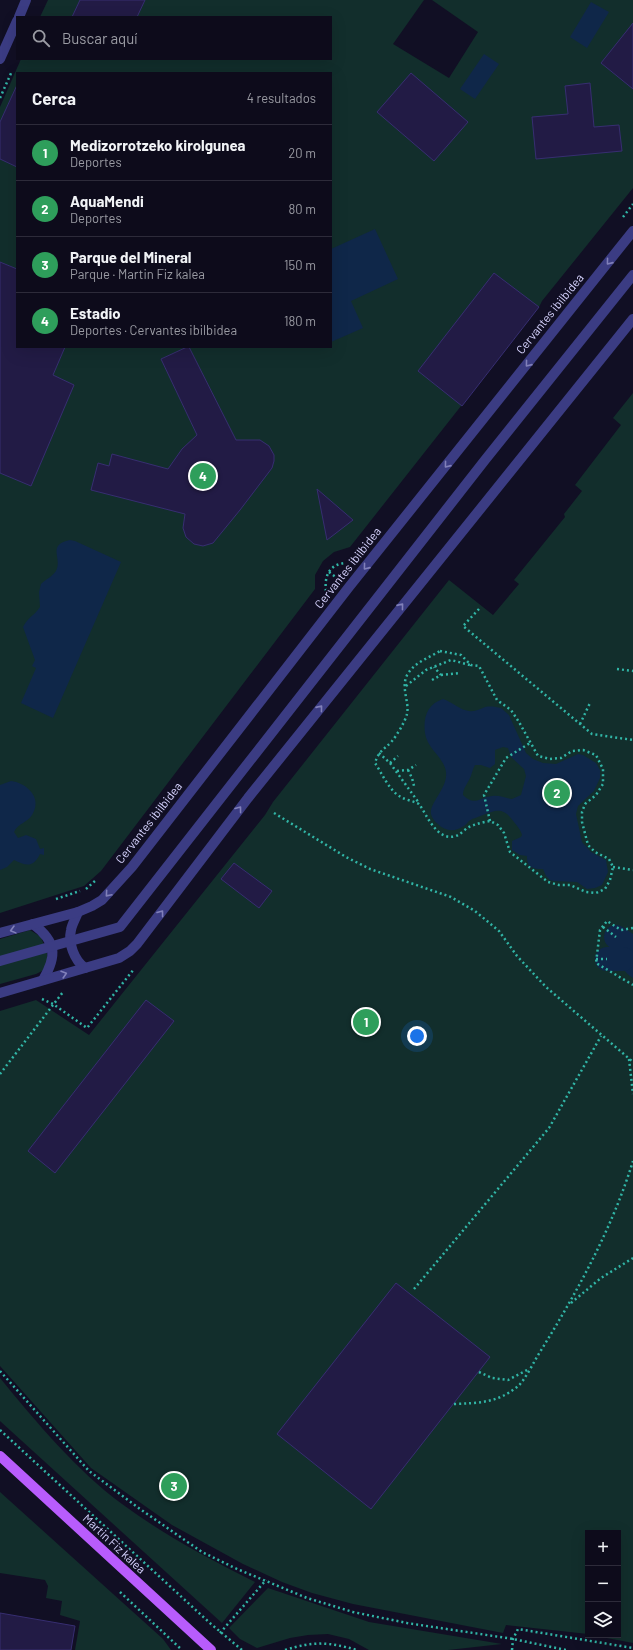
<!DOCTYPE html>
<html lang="es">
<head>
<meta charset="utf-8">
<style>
  :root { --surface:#0d0b1b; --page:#161424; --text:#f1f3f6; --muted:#9a9ba3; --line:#2d2b3a; --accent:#d93025 }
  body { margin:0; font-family:Barlow,sans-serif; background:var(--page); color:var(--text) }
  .controls { position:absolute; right:12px; bottom:12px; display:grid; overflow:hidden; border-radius:0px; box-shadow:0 4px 16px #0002 }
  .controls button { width:36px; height:36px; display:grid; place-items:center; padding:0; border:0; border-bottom:1px solid var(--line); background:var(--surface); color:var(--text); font:20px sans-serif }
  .you { position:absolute; left:417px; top:1036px; width:14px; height:14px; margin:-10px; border:3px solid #fff; border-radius:50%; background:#1a73e8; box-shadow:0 0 0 6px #1a73e833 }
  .badge { display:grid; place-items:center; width:26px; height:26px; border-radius:50%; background:var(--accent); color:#fff; font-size:13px; font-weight:700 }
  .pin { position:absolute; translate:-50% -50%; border:2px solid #fff; box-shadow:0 1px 4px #0006 }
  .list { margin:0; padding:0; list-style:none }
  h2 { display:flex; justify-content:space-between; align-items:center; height:52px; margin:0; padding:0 16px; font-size:17px }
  h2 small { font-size:13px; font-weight:400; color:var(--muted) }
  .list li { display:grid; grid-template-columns:26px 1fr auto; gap:12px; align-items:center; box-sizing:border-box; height:56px; padding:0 16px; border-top:1px solid var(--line) }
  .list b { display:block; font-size:15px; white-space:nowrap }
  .list p { margin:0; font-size:13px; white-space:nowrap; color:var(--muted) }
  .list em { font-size:13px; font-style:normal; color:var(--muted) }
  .icon { flex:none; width:22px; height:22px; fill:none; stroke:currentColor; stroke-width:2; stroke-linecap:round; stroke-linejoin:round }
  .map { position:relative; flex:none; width:633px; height:1650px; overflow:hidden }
  .search { position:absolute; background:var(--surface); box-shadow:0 4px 16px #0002; left:16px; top:16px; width:316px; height:44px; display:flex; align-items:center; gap:10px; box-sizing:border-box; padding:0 14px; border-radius:0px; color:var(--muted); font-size:15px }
  .panel { position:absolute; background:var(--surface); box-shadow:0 4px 16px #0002; left:16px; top:72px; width:316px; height:276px; border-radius:0px }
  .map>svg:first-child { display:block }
</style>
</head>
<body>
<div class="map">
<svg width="633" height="1650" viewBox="0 0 633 1650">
  <rect width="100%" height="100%" fill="#110f24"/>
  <!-- green -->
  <g fill="#122e2c" fill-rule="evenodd">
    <path d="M48,0h376l-31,44 56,34 29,-46 -46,-32h201v188l-91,113 -3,6 -189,240 -16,5 -11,9 -8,14v14l-214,282 -17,15 -84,27v-806l21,-48h310v-42h-291zM17,73h314v274h-314z"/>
    <path d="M633,393v1250l-42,-8h27v-102h-30v101l-82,-9 -3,8 -150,-29 -41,-11 -30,-11 -39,-18 -71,-39 -81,-57 -91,-102v-355l36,-11 53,35 176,-220 8,-13 176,-222 44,35 26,-31 -5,-4 51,-63 -1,-3 18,-23 -7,-6 46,-60 -8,-7z"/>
    <path d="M30,930l11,7 6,16 1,15 -12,6 -36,10v-45z"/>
    <path d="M0,1378c36,44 76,92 122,126 42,31 87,55 133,78l-33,41 -222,-202z"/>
    <path d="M0,1492l163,147 8,11h-96l5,-29 -20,-6 2,-14 -16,-3 2,-12 -3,-6 -45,-7z"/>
    <path d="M268,1588l101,34 133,22 -54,6h-79l-20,-11 -21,-5 -20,1 -18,3 -33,10 -17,-9 -11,-11z"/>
  </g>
  <!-- water -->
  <g fill="#0f2749" fill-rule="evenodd">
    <path d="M591,2l18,10 -22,36 -17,-11z"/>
    <path d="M484,54l15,10 -24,35 -15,-10z"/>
    <path d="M375,229l23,50 -47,22 12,27 -32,14v-93z"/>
    <path d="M70,540l5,1 46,21 -68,156 -32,-15 15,-35 -4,-2 3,-6 -12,-33c6,-11 11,-11 17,-20l-1,-15 2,-8c5,-5 11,-7 15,-13 7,-13 -10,-26 14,-31z"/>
    <path d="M443,699c9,3 17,11 26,12 6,1 11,-2 16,-4 6,-1 11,0 16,1l8,7 17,38 7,6 10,4 13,1 22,-10 5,1 13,8 4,7v8l-6,13 -16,15 -2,8 6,28 9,10 15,8 2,12 -6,13 -7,3 -8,1 -10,-7 -23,-1 -4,-1 -4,-4 -3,-7c-5,0 -13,0 -15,-6 -1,-2 -1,-5 -1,-7l-7,-1 -8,-5v-9l9,-4 1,-2c-1,-5 -5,-9 -8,-13 -10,-14 -16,-13 -31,-7 -4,2 -10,3 -14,6 -2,2 -4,5 -7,6 -7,5 -18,4 -24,-3 -3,-2 -6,-6 -7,-10 -2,-11 17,-26 15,-42 -2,-15 -19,-23 -21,-39 -2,-15 2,-29 18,-34zM503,747l5,1 3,9 13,12 2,7 -5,19 -9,4c-7,-1 -13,-4 -20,-3 -12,1 -17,11 -29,-1 0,-6 3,-9 6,-15 3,-5 3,-10 6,-15h6l9,3 5,-4v-14z"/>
    <path d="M11,781c16,2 32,17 21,34 -5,8 -14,8 -18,17l4,6 8,-3 10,4 4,10 4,-1v7l-4,-1c-7,14 -14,12 -26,6l-7,7 -7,3v-85z"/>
    <path d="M633,935v43c-19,-11 -8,-29 0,-43z"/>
  </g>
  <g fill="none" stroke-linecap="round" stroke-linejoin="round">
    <!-- canal -->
    <g stroke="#0f2749" stroke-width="24">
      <path d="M616,937l12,8"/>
      <path d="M607,959h16"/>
    </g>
  </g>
  <!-- building -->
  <g fill="#221b45" stroke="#372e71">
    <path d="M80,0h65l-8,17h-65z"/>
    <path d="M633,23v66l-32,-26z"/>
    <path d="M411,73l57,49 -34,39 -57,-49z"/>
    <path d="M590,83l4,44 25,-2 3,26 -86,8 -4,-42 36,-3 -3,-28z"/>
    <path d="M17,85v82l-17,-8v-37z"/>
    <path d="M0,262l17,7v78h48l-12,28 21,10 -43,101 -31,-13z"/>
    <path d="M494,273l45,34 -77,99 -44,-35z"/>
    <path d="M187,347h2l47,93h24l9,6 5,9v6l-2,7 -32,42 -27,33 -10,3 -9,-2 -8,-7 -3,-9 2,-14 -94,-24 7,-27 11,3 3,-12 56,15 14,-20 15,-14 -36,-76z"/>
    <path d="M317,489l36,31 -26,20z"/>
    <path d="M234,863l38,28 -13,17 -38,-29z"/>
    <path d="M146,1000l28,21 -119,152 -27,-22z"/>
    <path d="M396,1283l94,74 -119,152 -94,-75z"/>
    <path d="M0,1613l75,13 -4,24h-71z"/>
  </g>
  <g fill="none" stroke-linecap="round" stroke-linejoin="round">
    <!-- path -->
    <g stroke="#31b5a6" stroke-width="2.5" stroke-dasharray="2 3" stroke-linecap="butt">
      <path d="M0,98l12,-27"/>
      <path d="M623,217l10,-13"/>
      <path d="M329,572l8,6"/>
      <path d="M326,591c-2,-16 4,-27 20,-28"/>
      <path d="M479,609l-16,17 129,108 41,6"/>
      <path d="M440,651l21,4 10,10 8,1 18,34 14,10 8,12 19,34 12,3 11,-1 11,-7 11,-1 13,5 7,14v15l-7,11 -11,9 -3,8v10l6,23 7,7 14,7 4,8 -3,13 -5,9 -9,4 -10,-1 -16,-7h-11l-11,-3 -38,-30 -6,-19 -6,-8 -8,-4c-7,1 -14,3 -21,6 -4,2 -8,7 -13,9 -19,6 -29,-21 -37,-32 -6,-3 -13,-4 -18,-7 -12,-6 -19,-24 -26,-34 4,-13 9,-13 17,-22 5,-6 13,-19 15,-27 3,-12 -8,-29 2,-42 7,-10 21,-15 31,-21z"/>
      <path d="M617,669l16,2"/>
      <path d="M441,675l19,-2"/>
      <path d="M432,680l9,-5 -7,-8"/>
      <path d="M406,686l20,-16 25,-10 19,5"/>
      <path d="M580,724l10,-21"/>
      <path d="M379,753l11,10 29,40"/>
      <path d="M390,763l8,-7"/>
      <path d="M408,770l4,8 2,8"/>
      <path d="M397,771l11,-1 8,-5"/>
      <path d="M274,813l72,44 24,12 81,28 24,14 24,20 18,25 29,31 87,75"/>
      <path d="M490,821l-6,-26 22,-37 24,-15"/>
      <path d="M613,867l20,3"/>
      <path d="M86,889l10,-9"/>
      <path d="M56,899l24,-8"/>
      <path d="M603,927l13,10"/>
      <path d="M633,928l-12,2 -14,-9 -7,9 -4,33 37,22"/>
      <path d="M596,959h11"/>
      <path d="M42,999l11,5 34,24 47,-59"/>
      <path d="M629,1059l4,35"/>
      <path d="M0,1074l63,-82"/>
      <path d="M414,1289l135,-161 52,-92"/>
      <path d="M571,1303l30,-25 32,-20"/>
      <path d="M0,1371l89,100 51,38 62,43 35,17 70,29 46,14 54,11 106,16 53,11"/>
      <path d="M479,1372l13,6 16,2 21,-11"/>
      <path d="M454,1404c24,-1 43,-1 63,-17 8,-6 17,-26 23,-35 37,-60 72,-123 93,-191"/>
      <path d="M0,1430l211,194 31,26"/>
      <path d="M120,1592l62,58"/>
      <path d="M220,1633l46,-53"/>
      <path d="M285,1650c29,-9 43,-8 72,0"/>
      <path d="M512,1650l1,-11 5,-10 115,19"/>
    </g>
    <!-- street -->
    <g stroke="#3b3c83" stroke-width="10">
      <path d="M19,17l7,-17"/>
      <path d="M0,59l17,-38"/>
      <path d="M78,912c-2,6 -6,12 -7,18 -3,13 3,30 14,38"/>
      <path d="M33,924c24,18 24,32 10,56"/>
      <path d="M0,933l78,-21 14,-6 10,-6 30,-33 217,-280 284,-356"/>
      <path d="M0,961l120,-34 365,-467 148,-185"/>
      <path d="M0,993l119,-35 11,-7 7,-7 111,-146 385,-479"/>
    </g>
    <!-- primary -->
    <path stroke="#b85cfc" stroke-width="10" d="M0,1456l211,194"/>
  </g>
  <!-- one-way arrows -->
  <defs><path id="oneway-chevron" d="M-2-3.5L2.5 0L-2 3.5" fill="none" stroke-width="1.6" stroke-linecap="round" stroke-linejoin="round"/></defs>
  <g stroke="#8180ba">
    <use href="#oneway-chevron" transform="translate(609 262) rotate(129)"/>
    <use href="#oneway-chevron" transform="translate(528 364) rotate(129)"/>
    <use href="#oneway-chevron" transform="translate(447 465) rotate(129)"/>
    <use href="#oneway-chevron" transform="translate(366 567) rotate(129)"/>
    <use href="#oneway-chevron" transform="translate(401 606) rotate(-51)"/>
    <use href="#oneway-chevron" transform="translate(320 708) rotate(-51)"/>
    <use href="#oneway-chevron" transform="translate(239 809) rotate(-53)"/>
    <use href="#oneway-chevron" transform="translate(108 894) rotate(131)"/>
    <use href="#oneway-chevron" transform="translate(161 913) rotate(-53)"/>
    <use href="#oneway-chevron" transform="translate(13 930) rotate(165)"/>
    <use href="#oneway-chevron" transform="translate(64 974) rotate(-17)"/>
  </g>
  <g text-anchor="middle" stroke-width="4" stroke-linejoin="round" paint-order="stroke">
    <!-- street labels -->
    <g font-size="12" fill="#d6d3fe" stroke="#110f24">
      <text transform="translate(550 314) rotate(-51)" y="4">Cervantes ibilbidea</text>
      <text transform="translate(348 568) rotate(-52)" y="4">Cervantes ibilbidea</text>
      <text transform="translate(149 823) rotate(-52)" y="4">Cervantes ibilbidea</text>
      <text transform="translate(114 1544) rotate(43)" y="4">Martin Fiz kalea</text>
    </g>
  </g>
</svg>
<div class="controls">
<button>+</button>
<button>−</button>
<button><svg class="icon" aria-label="layers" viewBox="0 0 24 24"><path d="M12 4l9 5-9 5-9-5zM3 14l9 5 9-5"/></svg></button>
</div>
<div class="you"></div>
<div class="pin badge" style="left:366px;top:1022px;background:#2e9e5b">1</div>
<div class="pin badge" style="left:557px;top:793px;background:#2e9e5b">2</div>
<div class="pin badge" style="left:174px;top:1486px;background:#2e9e5b">3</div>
<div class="pin badge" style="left:203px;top:476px;background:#2e9e5b">4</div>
<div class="search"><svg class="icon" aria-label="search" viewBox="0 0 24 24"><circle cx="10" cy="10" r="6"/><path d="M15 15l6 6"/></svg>Buscar aquí</div>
<section class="panel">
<h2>Cerca<small>4 resultados</small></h2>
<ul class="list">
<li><span class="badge" style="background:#2e9e5b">1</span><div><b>Medizorrotzeko kirolgunea</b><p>Deportes</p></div><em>20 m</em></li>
<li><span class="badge" style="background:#2e9e5b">2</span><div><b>AquaMendi</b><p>Deportes</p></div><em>80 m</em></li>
<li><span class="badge" style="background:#2e9e5b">3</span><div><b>Parque del Mineral</b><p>Parque · Martin Fiz kalea</p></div><em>150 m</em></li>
<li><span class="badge" style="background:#2e9e5b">4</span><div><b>Estadio</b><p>Deportes · Cervantes ibilbidea</p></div><em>180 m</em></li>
</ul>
</section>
</div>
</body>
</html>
